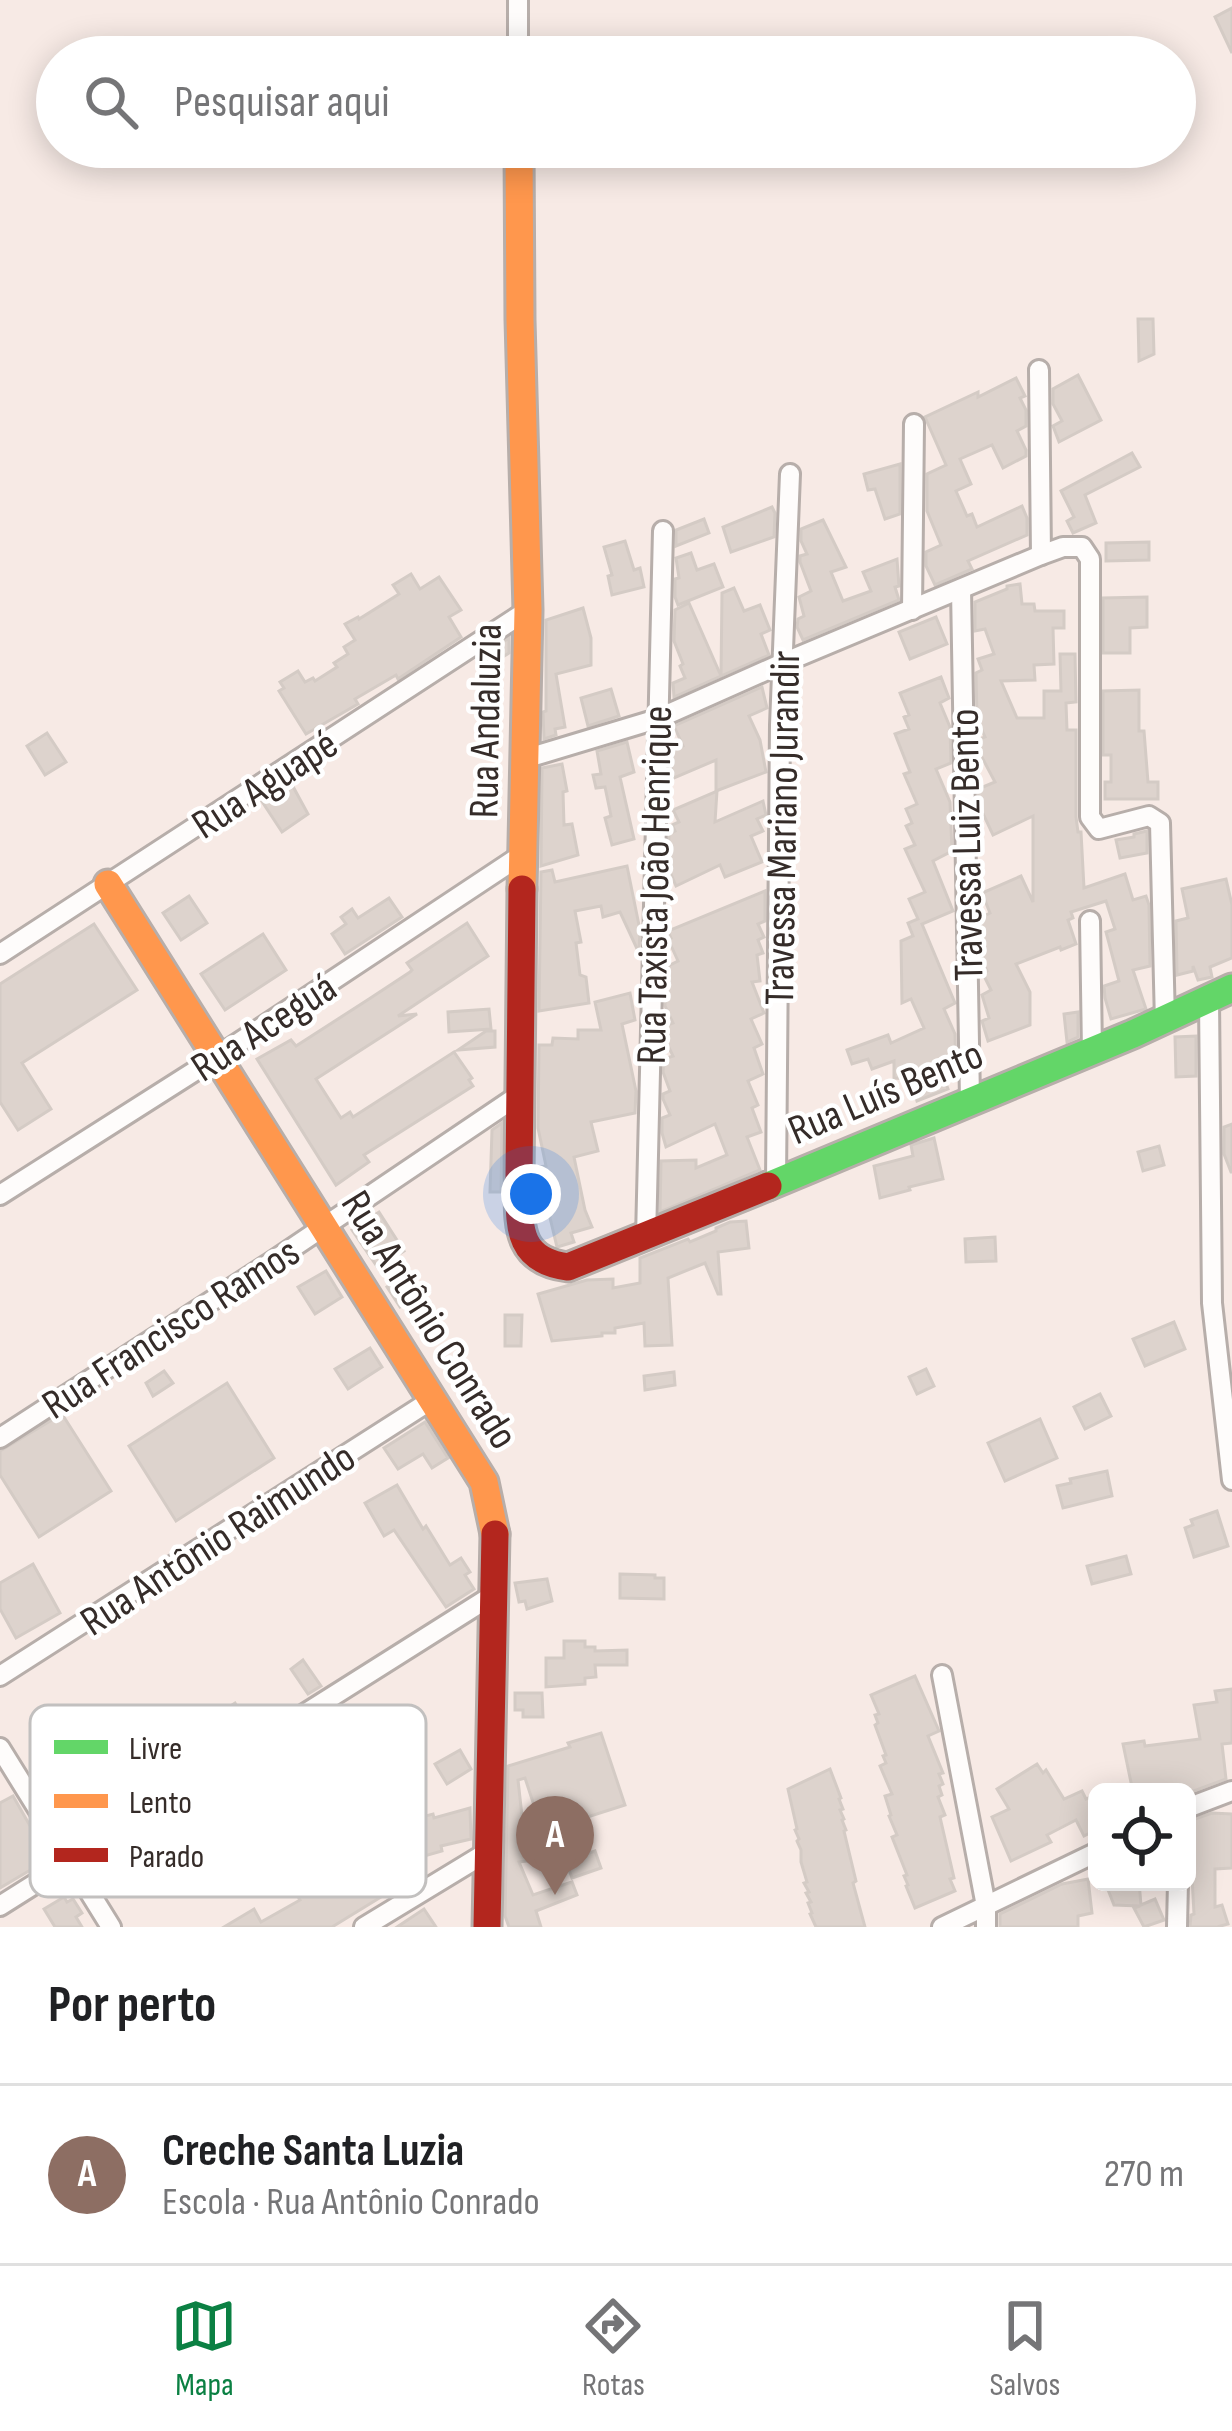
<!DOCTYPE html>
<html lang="pt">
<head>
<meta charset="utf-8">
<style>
  :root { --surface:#fff; --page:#f6f6f6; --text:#202124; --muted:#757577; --line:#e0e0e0; --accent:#0b8043 }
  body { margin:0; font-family:"Sofia Sans Condensed",sans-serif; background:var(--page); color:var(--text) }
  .controls { position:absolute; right:36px; bottom:36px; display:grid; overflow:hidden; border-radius:18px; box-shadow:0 6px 30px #0003 }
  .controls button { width:108px; height:108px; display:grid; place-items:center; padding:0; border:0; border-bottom:3px solid var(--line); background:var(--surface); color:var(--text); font:60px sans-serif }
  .you { position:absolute; left:531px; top:1194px; width:42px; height:42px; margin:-30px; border:9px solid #fff; border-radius:50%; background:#1a73e8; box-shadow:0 0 0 18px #1a73e833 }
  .badge { display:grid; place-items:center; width:78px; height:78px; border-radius:50%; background:var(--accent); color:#fff; font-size:39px; font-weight:700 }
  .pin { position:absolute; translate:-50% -99px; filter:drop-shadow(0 3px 6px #0008) }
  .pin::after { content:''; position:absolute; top:63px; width:42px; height:36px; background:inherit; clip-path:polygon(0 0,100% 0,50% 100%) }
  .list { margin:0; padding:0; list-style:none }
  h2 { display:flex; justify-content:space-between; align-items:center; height:156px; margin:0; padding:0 48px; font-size:51px }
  h2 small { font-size:39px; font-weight:400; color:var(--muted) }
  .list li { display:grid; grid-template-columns:78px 1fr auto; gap:36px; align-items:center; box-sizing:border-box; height:180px; padding:0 48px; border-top:3px solid var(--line) }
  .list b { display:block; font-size:45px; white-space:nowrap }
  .list p { margin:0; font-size:39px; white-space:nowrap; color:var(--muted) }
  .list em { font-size:39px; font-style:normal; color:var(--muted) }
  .icon { flex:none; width:66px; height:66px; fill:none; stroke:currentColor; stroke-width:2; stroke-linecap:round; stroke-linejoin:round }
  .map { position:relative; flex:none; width:1232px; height:1927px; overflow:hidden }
  .search { position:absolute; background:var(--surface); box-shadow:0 6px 30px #0003; left:36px; right:36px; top:36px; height:132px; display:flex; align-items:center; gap:30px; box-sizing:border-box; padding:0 42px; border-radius:66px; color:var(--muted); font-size:45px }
  .sheet { height:336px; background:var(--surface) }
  nav { display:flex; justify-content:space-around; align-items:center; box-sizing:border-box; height:168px; border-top:3px solid var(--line); background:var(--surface); font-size:33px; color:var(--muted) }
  nav a { display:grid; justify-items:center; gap:6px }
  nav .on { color:var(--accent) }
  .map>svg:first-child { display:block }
</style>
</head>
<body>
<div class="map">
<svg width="1232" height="1927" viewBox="0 0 1232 1927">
  <rect width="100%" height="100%" fill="#f7eae5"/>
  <!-- building -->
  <g fill="#ddd3cd" stroke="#d4cbc5" stroke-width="3">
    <path d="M1232,8v45l-17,-36z"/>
    <path d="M1138,319h15l1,35 -15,7z"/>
    <path d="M1078,375l23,45 -42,22 -6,-16 9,-5 -9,-17v-15z"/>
    <path d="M1016,378l9,18 -5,2 6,12v16l-9,5 9,19v6l-23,12 -11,-23 -32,14 11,25 -15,7 11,25 5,-2 5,13 45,-21 5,12v17l-59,26 4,8 -37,16 -9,-19v-14l15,-7 -14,-34v-37l19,-9 -21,-48 53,-25v5z"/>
    <path d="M1132,453l8,14 -55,28 11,28 -23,10 -6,-12 7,-4 -13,-26z"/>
    <path d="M900,464v50l-15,5 -10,-30 -7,1 -4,-16z"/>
    <path d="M772,507l3,6 -1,24 -43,15 -8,-25z"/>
    <path d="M704,519l5,14 -33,13v-16z"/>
    <path d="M823,520l23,47 -15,5 12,29 28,-10 -8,-19 34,-13 2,27 -4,1 4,13 -96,40 -6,-13 1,-8 6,-3 -5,-19 12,-6 -11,-29v-6l7,-2 -6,-13v-12z"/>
    <path d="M625,541l9,29 6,-2 4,19 -32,8 -4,-19 4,-1 -8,-28z"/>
    <path d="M1149,542v18l-43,1v-18z"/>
    <path d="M691,553l6,17 17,-6 9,23 -45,18 -3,-8v-18l4,-1 -3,-20z"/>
    <path d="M411,574l9,15 19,-12 22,33 -12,7 12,20 -63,42 -2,-4 -41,24 3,5 -52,30 -27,-43 5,-3 -4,-6 18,-11 7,11 8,-4 2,3 22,-14 -3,-4 14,-9 -4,-7 11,-7 -10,-16 13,-7 1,2 40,-25 -6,-9z"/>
    <path d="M1020,584l2,20h12l1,7h29v17h-11l1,36 -20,1 1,15 -34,1 16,37h27v-27h17l-1,-37h15l1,48 -10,1 1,27h9v87l2,15h3l3,56 41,-14 8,26 13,-4 3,9 1,61 -17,4 13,39 -35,10 -6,-21 -1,-12 15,-5 -13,-49 9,-3 -9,-28 -35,11 2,6 -5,2 8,24 -15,6 -1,-3 -44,17 14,28v33l-42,16 -6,-20 7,-3 -7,-23 9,-5 -8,-16 4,-3 -6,-14 -1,-39 10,-5 -8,-20 39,-17 12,26v-86l-40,19 -15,-32v-14l17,-7 -18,-34v-8l8,-3 -8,-18 -1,-46 6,-3 -4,-11 16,-5 -9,-25 -10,2v-29l32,-13v-3z"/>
    <path d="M734,588l10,23 16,-6 10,25 -9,4 8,21 -48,21 1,-83z"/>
    <path d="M1147,597v30l-17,1v25h-27v-55z"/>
    <path d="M689,603l32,73 -47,21 -1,-14 12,-5 -5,-12 3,-2 -9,-23 1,-31z"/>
    <path d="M583,608l8,30v27l-35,9 9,53 -10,2 1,6 -12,4 -1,-27 3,-1v-91z"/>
    <path d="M936,617l11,27 -37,15 -11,-27z"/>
    <path d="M509,638v15l-26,16 -6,-10z"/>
    <path d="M941,677l8,21 -9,5 10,24 1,36 -15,6 14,33 2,49 -19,10 20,50 -31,13 33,79 -11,6 11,25 1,39h-14l6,16 -31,12 -6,-22 -17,-1v-17l-22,8 -4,-10 -16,5 -5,-14 41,-15 3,8 33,-15 -13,-29 -9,4 -1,-62 12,-5 -5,-13 10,-4 -9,-20 16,-7 -20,-43 10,-4 -9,-19 6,-3 -6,-14 11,-5 -13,-30 6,-2 -15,-38 14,-5 -5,-12 5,-2 -9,-22z"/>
    <path d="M762,687l5,21 -18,8 11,24 6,32 -50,19v-31l-42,18 -3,-12v-15l12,-5 -9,-20z"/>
    <path d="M611,689l8,27 -31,10 -7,-28z"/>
    <path d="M1139,690v41h5l4,51h10v17h-53v-17h6v-27h-8v-64z"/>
    <path d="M47,733l19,29 -21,13 -18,-29z"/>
    <path d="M627,742l7,30 -14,5 14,62 -22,6 -7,-27 6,-2 -6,-29 -9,1 -3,-13 8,-1 -4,-23z"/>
    <path d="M562,764l5,27 -4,1 1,33 8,-1 6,31 -37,11 1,-98z"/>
    <path d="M290,781l18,33 -26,18 -21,-32z"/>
    <path d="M717,791l-2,31 48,-21 3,14 -9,4 6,12 -12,5 11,26 -37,15 -5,-12 -44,21 -8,-19 1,-33 6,-3 -3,-6 7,-3 -6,-12z"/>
    <path d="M1147,831v22l-27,5 -4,-18 18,-3v-3z"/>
    <path d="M627,866l13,64 -1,23 -19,-41 -17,5 -2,-11 -26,5 6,31 -5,1 4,32 6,2 3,26 -50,8 2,-139 11,-2 3,12z"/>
    <path d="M1226,879l6,26v53l-22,9 2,10 -14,3 -5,-14v5l-16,4 -1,-54 12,-3 -6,-29z"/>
    <path d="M765,891v30l-7,3 6,13 -6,3 5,13 -6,2 3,26 -8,1 12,31 -13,6 11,25 -8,4 9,26 -15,7 10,24 -6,3 9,24 -14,5 13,33 -100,42 1,-51 35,-1v8l31,-13 -12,-31 -49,23 -4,-14v-15l8,-3 -7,-16v-5l7,-3 -7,-19 1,-13 9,-3 -9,-19 1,-11 8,-3 -8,-17v-10l3,-1 -3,-6 1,-22 12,-6 -10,-22 3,-1 -3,-7z"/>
    <path d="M189,896l18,27 -26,17 -18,-27z"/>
    <path d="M389,898l13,19 -57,37 -13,-20 14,-10 -5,-7 11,-8 6,9z"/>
    <path d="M467,923l21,33 -90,60 19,-2 -101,65 25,39 9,-6 3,5 101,-65 18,26 -3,2 4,6 -109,69 5,7 -33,23 -79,-126 34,-19 5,6 73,-47 41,-27 2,-2 -5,-7z"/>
    <path d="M94,924l43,66 -115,73 29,46 -33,21 -18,-28v-118z"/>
    <path d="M263,934l23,36 -61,40 -24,-36z"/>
    <path d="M630,993l5,27 -13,4 14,67 -1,22 -44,9 7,29 -24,6 11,53 7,17 -21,6 3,9 -17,5 -19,-80 8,-1 -8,-38 1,-83h13l1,-7 25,1v-9h23l-6,-28z"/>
    <path d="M489,1009l2,20 -42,3 -1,-20z"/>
    <path d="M1078,1012v25l-11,5 -3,-28z"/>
    <path d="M486,1031h9v16l-37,3z"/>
    <path d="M1196,1036v40l-20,1 -1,-40z"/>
    <path d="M502,1123l-1,69h-11l2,-62z"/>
    <path d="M1232,1124v48h-1l-7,-18v-27z"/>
    <path d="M934,1138l9,41 -34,8 1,3 -30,8 -6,-32 39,-10 -2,-11z"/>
    <path d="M1159,1146l5,19 -21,6 -5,-19z"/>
    <path d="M379,1212l25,39 -26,17 -26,-38z"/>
    <path d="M746,1221l3,27 -31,4 3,42h-3l-13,-31 -37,15 4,67 -27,1 -1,-23 -29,5v5h-13v3l-50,5 -14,-47 49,-14 26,-1v9l27,-5v-25l48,-19 2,3 26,-11v-3l14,-6z"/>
    <path d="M995,1237l1,24 -30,1 -1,-23z"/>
    <path d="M326,1271l16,26 -27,17 -17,-27z"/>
    <path d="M399,1279l5,9 8,-5 7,12 -19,12 -13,-20z"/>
    <path d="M505,1315h17l-1,31h-16z"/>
    <path d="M1174,1322l11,27 -40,17 -12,-27z"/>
    <path d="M370,1348l12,19 -34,22 -13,-20z"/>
    <path d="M926,1369l8,17 -17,8 -8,-17z"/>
    <path d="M164,1371l9,12 -20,13 -7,-13z"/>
    <path d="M674,1372l1,13 -30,5 -1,-14z"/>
    <path d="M227,1383l47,75 -98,63 -47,-75z"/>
    <path d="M1100,1394l11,22 -26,13 -11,-22z"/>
    <path d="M62,1414l49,77 -72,46 -39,-62v-24z"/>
    <path d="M1040,1419l17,39 -52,23 -17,-38z"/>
    <path d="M425,1422l23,36 -16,10 -9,-14 -25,15 -14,-21z"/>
    <path d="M1107,1471l5,25 -49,12 -6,-22 14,-3 -1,-4z"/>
    <path d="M397,1485l26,44 3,-3 24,39 11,-7 9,14 -5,3 9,14 -28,18 -52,-77 -10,6 -19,-33z"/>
    <path d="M1217,1511l11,35 -34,11 -9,-29 8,-3 -2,-5z"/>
    <path d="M1126,1556l5,18 -39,10 -5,-18z"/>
    <path d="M33,1564l27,49 -44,25 -16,-29v-26z"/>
    <path d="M620,1574l35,1v3h9v21l-44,-1z"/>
    <path d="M547,1579l5,22 -25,8 -2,-8 -6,1 -4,-19z"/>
    <path d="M564,1641h21v6h10v4l32,-1v15h-32l1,12 -11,1v6l-39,3v-29h18z"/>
    <path d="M303,1660l18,26 -13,8 -17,-25z"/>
    <path d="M915,1676l24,55 -11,5 15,37 -4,1 4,10 -4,2 3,9 -4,2 7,18 -5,2 14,61 -4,1 5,12 -40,17 -9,-22 2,-1 -4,-9 3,-1 -15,-38 5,-2 -8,-19 2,-1 -6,-19 7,-2 -12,-28 6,-3 -3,-7 3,-1 -11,-30 3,-2 -3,-8 4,-1 -8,-19z"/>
    <path d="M1232,1689v54l-10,1 4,35 -35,13h-58l-10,-48 21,-3 1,5 55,-7 -6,-34 23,-3 -2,-11z"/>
    <path d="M515,1693h27l1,24h-20v-7h-8z"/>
    <path d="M235,1703l17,28 -45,28 -17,-27z"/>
    <path d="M601,1733l24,72 -69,22 9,29 -13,4 -27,-82 -7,2 9,81 -8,1 14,33 39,-13 5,13 -41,16 5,16h-32l-4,-11 3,-150 62,-19 -2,-4z"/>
    <path d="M460,1750l11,19 -24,15 -12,-20z"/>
    <path d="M1037,1764l6,9 3,-3 18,29 18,-8 4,8 11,-5v35l-13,7 -8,-16 -29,15 4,7 -40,19 -19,-44 17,-8 -12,-20z"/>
    <path d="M830,1769l11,29 -2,1 4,10 -3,1 4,9 -2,1 4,10 -2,1 12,50 -3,2 12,44h-49l-6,-13 2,-1 -4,-10 3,-1 -5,-9 3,-1 -5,-9 3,-1 -6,-20v-12l-4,-9 2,-2 -4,-9 2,-1 -9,-40z"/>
    <path d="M13,1796l36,63 -49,29v-85z"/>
    <path d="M470,1808l1,31 -30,7 1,5 -28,8 -11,-37 30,-8 1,4z"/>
    <path d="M1212,1813l20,1v54l-17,1v38l7,-2 6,19 -11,3h-27l1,-12 3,-1 -5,-93z"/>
    <path d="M287,1849l15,25 15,-10 8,13 16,-10 4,8 42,-25 20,31 -75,46h-108l30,-18 7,13 39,-22 -26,-43z"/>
    <path d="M595,1851l6,17 -29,10 -6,-17z"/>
    <path d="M1088,1879l4,34 -14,3v11h-78v-13l62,-30z"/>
    <path d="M1105,1882h34l2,23 14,-6 9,21 -20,7 -10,-19 6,-2 -26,-1z"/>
    <path d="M64,1897l3,5 6,-3 9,14 -6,4 6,10h-27l-11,-18z"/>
    <path d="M424,1909l12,18h-39z"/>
  </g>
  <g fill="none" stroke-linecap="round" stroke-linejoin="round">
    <defs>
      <g id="street">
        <path d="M518,0v57"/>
        <path d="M1039,370l2,185"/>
        <path d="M961,589l9,511"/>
        <path d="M912,610l2,-186"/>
        <path d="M524,759l133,-40 126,-56 258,-108 22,-8h19l8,12v258l9,12 50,-13 11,7 5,199"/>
        <path d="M1090,921l2,131"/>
        <path d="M0,954l528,-344"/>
        <path d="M1209,1000l3,303 20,177"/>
        <path d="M776,1182l4,-457 10,-251"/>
        <path d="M0,1195l217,-138 306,-203"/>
        <path d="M646,1238l17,-707"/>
        <path d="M0,1438l270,-175 249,-168"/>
        <path d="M942,1675l44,231v21"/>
        <path d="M0,1676l433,-277"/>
        <path d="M0,1748l111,179"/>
        <path d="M1187,1808l45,-17"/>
        <path d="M0,1906l493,-311"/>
        <path d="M364,1927l125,-76"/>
        <path d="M942,1927l155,-75"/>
        <path d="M1177,1927l1,-45"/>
      </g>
      <path id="fast" d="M768,1186l365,-152 99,-46"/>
      <g id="slow">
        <path d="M519,147l1,173 8,290 -6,279"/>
        <path d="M108,884l376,598 11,52"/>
      </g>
      <g id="jam">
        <path d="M522,889l-3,288c1,44 -6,83 49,90l200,-81"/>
        <path d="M487,1927l8,-393"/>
      </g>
    </defs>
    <!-- street casing -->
    <use href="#street" stroke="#b7aeaa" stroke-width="24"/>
    <!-- fast casing -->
    <use href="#fast" stroke="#b7aeaa" stroke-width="33"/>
    <!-- slow casing -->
    <use href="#slow" stroke="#b7aeaa" stroke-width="33"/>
    <!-- jam casing -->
    <use href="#jam" stroke="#b7aeaa" stroke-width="33"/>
    <!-- street -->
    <use href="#street" stroke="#fefcfb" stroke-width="18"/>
    <!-- fast -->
    <use href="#fast" stroke="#63d668" stroke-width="27"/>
    <!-- slow -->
    <use href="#slow" stroke="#ff974d" stroke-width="27"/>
    <!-- jam -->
    <use href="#jam" stroke="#b3261e" stroke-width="27"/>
  </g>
  <g text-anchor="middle" stroke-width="9" stroke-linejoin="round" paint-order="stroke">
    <!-- street labels -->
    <g font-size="42" fill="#352c29" stroke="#fff">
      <text transform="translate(484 721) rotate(-89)" y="15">Rua Andaluzia</text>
      <text transform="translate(264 783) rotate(-33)" y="15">Rua Aguapé</text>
      <text transform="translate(781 828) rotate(-89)" y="15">Travessa Mariano Jurandir</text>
      <text transform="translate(965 845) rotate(-91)" y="15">Travessa Luiz Bento</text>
      <text transform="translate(653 885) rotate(-89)" y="15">Rua Taxista João Henrique</text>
      <text transform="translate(263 1026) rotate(-33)" y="15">Rua Aceguá</text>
      <text transform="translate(885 1091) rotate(-23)" y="15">Rua Luís Bento</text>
      <text transform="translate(431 1319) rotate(58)" y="15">Rua Antônio Conrado</text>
      <text transform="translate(170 1327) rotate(-33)" y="15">Rua Francisco Ramos</text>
      <text transform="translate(217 1538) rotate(-33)" y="15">Rua Antônio Raimundo</text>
    </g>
  </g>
  <!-- legend -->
  <rect x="30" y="1705" width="396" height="192" rx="18" fill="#fff" stroke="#c2c0bf" stroke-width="3"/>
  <rect x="54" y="1740" width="54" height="14" fill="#63d668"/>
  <rect x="54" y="1794" width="54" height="14" fill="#ff974d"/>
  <rect x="54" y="1848" width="54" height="14" fill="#b3261e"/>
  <g font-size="33" fill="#352c29">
    <text x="129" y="1759">Livre</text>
    <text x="129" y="1813">Lento</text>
    <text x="129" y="1867">Parado</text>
  </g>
</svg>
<div class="controls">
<button><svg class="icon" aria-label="locate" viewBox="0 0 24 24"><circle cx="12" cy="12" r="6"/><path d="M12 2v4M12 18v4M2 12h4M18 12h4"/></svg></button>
</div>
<div class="you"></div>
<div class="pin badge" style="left:555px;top:1895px;background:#8d6e63">A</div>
<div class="search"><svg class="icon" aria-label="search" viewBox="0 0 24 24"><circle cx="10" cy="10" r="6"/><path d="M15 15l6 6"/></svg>Pesquisar aqui</div>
</div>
<section class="sheet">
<h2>Por perto<small></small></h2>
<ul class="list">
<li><span class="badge" style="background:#8d6e63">A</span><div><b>Creche Santa Luzia</b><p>Escola · Rua Antônio Conrado</p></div><em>270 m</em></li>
</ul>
</section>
<nav>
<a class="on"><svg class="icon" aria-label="map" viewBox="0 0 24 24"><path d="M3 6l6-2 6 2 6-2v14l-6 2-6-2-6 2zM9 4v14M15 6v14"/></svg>Mapa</a>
<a><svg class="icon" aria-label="directions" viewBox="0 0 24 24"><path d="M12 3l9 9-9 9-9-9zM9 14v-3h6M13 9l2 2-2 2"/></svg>Rotas</a>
<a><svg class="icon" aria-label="saved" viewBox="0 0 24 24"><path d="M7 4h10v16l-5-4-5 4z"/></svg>Salvos</a>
</nav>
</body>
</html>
